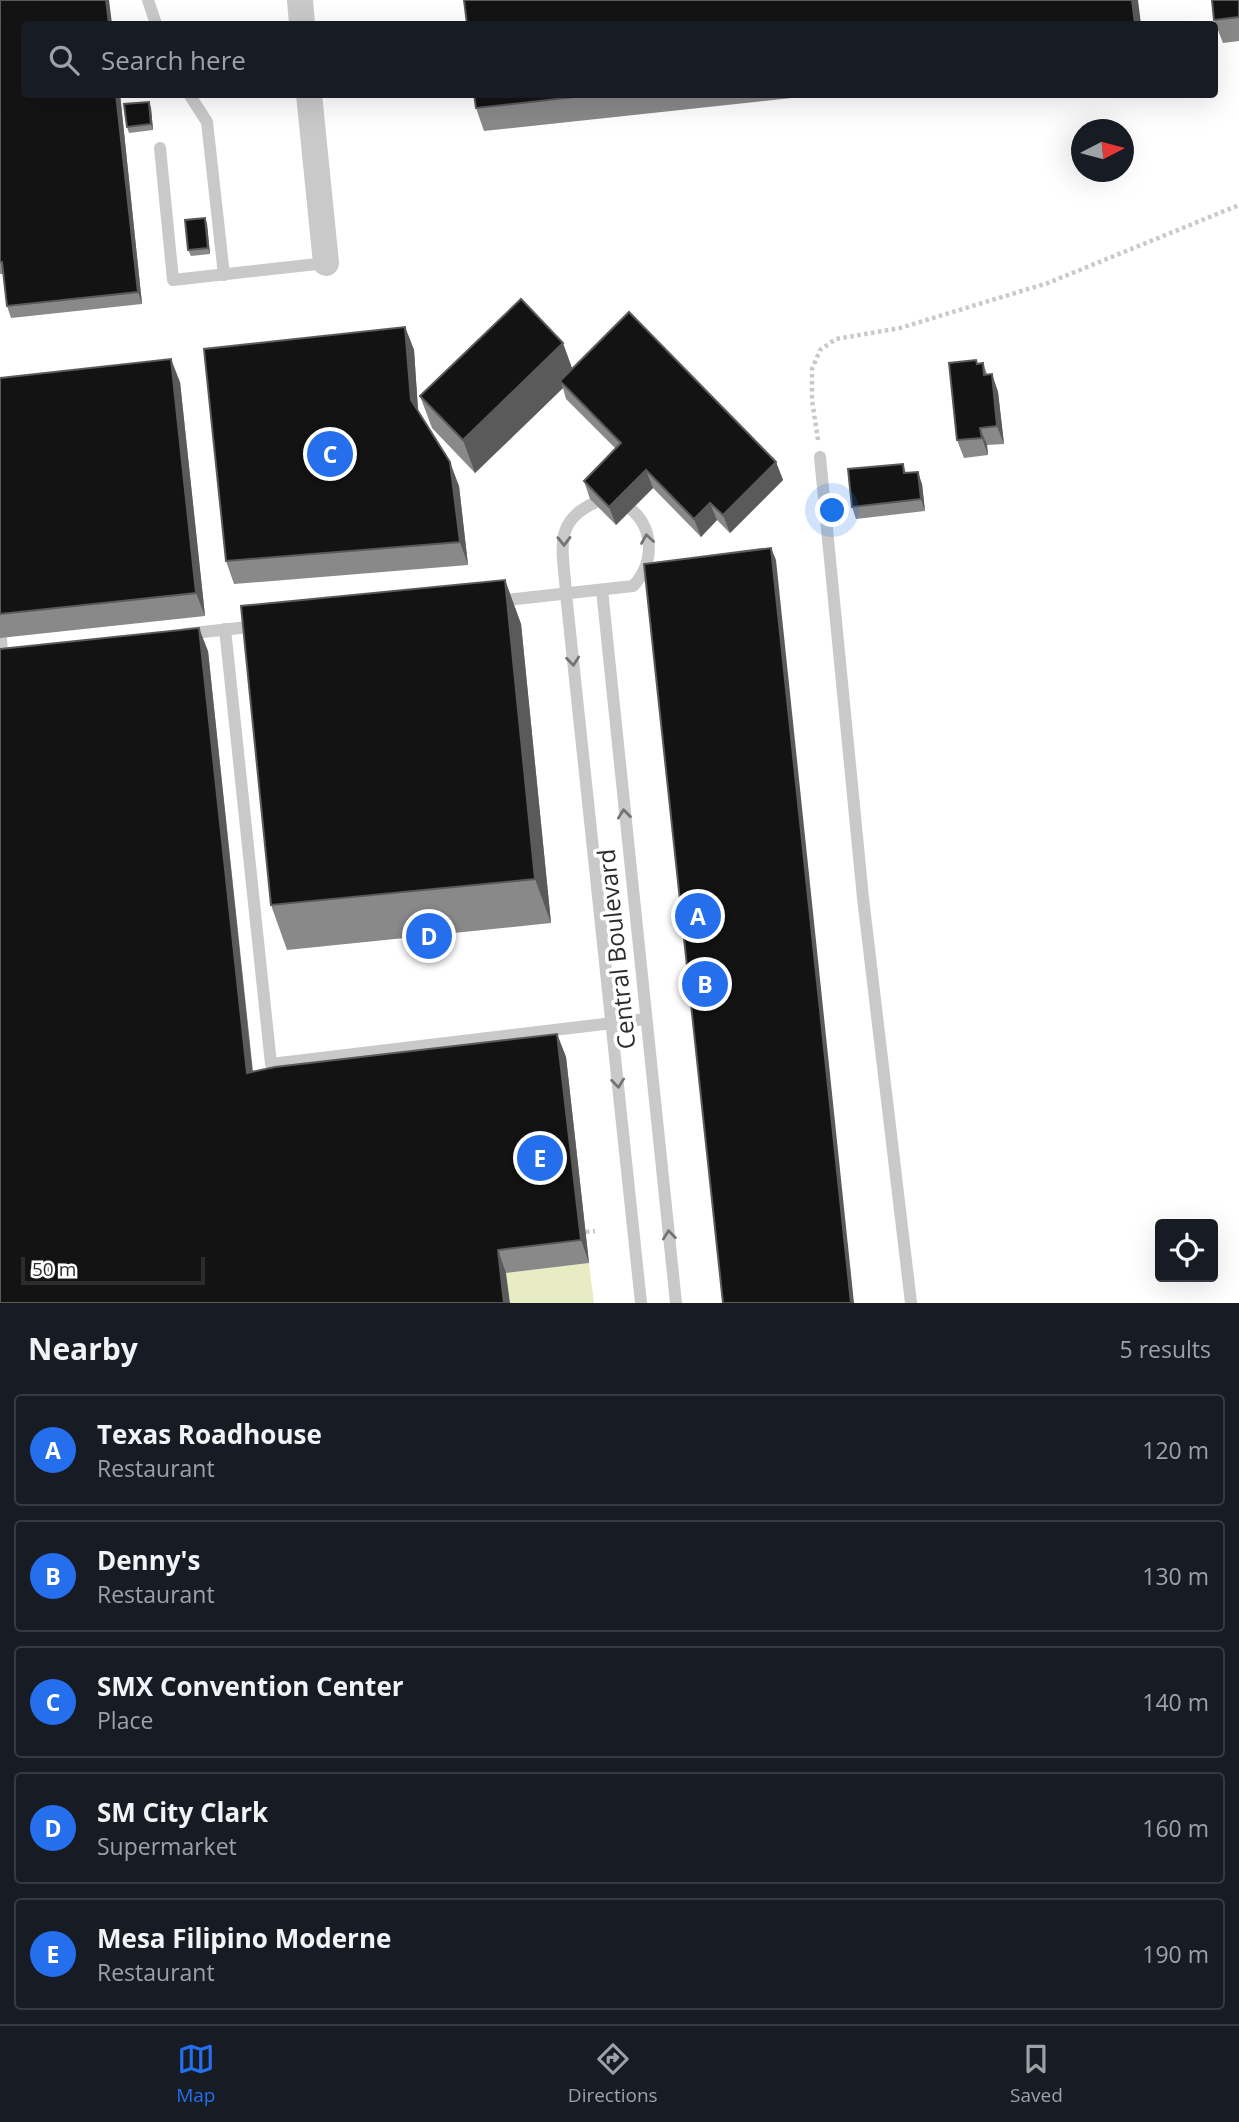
<!DOCTYPE html>
<html lang="en">
<head>
<meta charset="utf-8">
<style>
  :root { --surface:#171b24; --page:#20242c; --text:#f1f3f6; --muted:#9ea1a6; --line:#363941; --accent:#256fec }
  body { margin:0; font-family:"Open Sans",sans-serif; background:var(--page); color:var(--text) }
  .controls { position:absolute; right:21px; bottom:21px; display:grid; overflow:hidden; border-radius:7px; box-shadow:0 7px 28px #0002 }
  .controls button { width:63px; height:63px; display:grid; place-items:center; padding:0; border:0; border-bottom:2px solid var(--line); background:var(--surface); color:var(--text); font:35px sans-serif }
  .compass { position:absolute; left:1071px; top:119px; width:63px; height:63px; border-radius:50%; background:var(--surface); box-shadow:0 7px 28px #0002; rotate:84deg }
  .scale { position:absolute; left:21px; bottom:18px; width:184px; box-sizing:border-box; padding-left:7px; border:4px solid #2c2c2c; border-top:0; font-size:19px; line-height:24px; white-space:nowrap; color:#2c2c2c; -webkit-text-stroke:5px #fff; paint-order:stroke }
  .you { position:absolute; left:833px; top:511px; width:24px; height:24px; margin:-18px; border:5px solid #fff; border-radius:50%; background:#1a73e8; box-shadow:0 0 0 10px #1a73e833 }
  .badge { display:grid; place-items:center; width:46px; height:46px; border-radius:50%; background:var(--accent); color:#fff; font-size:23px; font-weight:700 }
  .pin { position:absolute; translate:-50% -50%; border:4px solid #fff; box-shadow:0 2px 7px #0006 }
  .list { margin:0; padding:0; list-style:none }
  h2 { display:flex; justify-content:space-between; align-items:center; height:91px; margin:0; padding:0 28px; font-size:30px }
  h2 small { font-size:23px; font-weight:400; color:var(--muted) }
  .list li { display:grid; grid-template-columns:46px 1fr auto; gap:21px; align-items:center; box-sizing:border-box; height:112px; margin:0 14px 14px; padding:0 14px; border:2px solid var(--line); border-radius:7px }
  .list b { display:block; font-size:26px; white-space:nowrap }
  .list p { margin:0; font-size:23px; white-space:nowrap; color:var(--muted) }
  .list em { font-size:23px; font-style:normal; color:var(--muted) }
  .icon { flex:none; width:38px; height:38px; fill:none; stroke:currentColor; stroke-width:2; stroke-linecap:round; stroke-linejoin:round }
  .map { position:relative; flex:none; width:1239px; height:1303px; overflow:hidden }
  .search { position:absolute; background:var(--surface); box-shadow:0 7px 28px #0002; left:21px; right:21px; top:21px; height:77px; display:flex; align-items:center; gap:18px; box-sizing:border-box; padding:0 24px; border-radius:7px; color:var(--muted); font-size:26px }
  .sheet { height:721px; background:var(--surface) }
  nav { display:flex; justify-content:space-around; align-items:center; box-sizing:border-box; height:98px; border-top:2px solid var(--line); background:var(--surface); font-size:19px; color:var(--muted) }
  nav a { display:grid; justify-items:center; gap:4px }
  nav .on { color:var(--accent) }
  .map>svg:first-child { display:block }
</style>
</head>
<body>
<div class="map">
<svg width="1239" height="1303" viewBox="0 0 1239 1303">
  <rect width="100%" height="100%" fill="#fff"/>
  <!-- water -->
  <path fill="#e8ecc3" d="M589,1263l5,40h-84l-4,-30z"/>
  <g fill="none" stroke-linecap="round" stroke-linejoin="round">
    <!-- path -->
    <g stroke="#c9c9c9" stroke-width="4.5" stroke-dasharray="3.5 3.5" stroke-linecap="butt">
      <path d="M818,440l-6,-40v-31l8,-19 16,-11 64,-11 148,-45 191,-78"/>
      <path d="M586,1232l9,-1"/>
    </g>
    <!-- service -->
    <g stroke="#c9c9c9" stroke-width="12">
      <path d="M148,0l8,24"/>
      <path d="M189,94l18,28 17,153"/>
      <path d="M160,148l13,132 153,-17"/>
      <path d="M820,457l43,441 48,405"/>
      <path d="M594,503c-43,20 -30,49 -28,91l75,709"/>
      <path d="M602,590l74,713"/>
      <path d="M498,601l135,-15c21,-22 22,-56 -2,-77"/>
      <path d="M225,629l46,435 375,-45"/>
      <path d="M185,634l72,-8"/>
      <path d="M1,638l1,16"/>
    </g>
    <!-- minor -->
    <g stroke="#c9c9c9" stroke-width="26">
      <path d="M300,0l2,24"/>
      <path d="M309,94l17,169"/>
    </g>
  </g>
  <!-- wall -->
  <g fill="#898989">
    <path d="M0,0l24,94h96l22,210 -131,14 -4,-12 -3,-32h-4z"/>
    <path d="M1239,0v41l-16,2 -9,-23z"/>
    <path d="M474,94h355l-345,37 -8,-23z"/>
    <path d="M151,108l2,22 -24,3 -2,-6z"/>
    <path d="M205,218l2,6 3,30 -19,2 -3,-6z"/>
    <path d="M405,327l9,23 4,62 41,74 9,79 -234,19 -8,-23z"/>
    <path d="M983,363l4,11h5l6,18 6,52 -17,1 1,10 -24,3 -7,-18z"/>
    <path d="M573,368l203,94 7,18 -53,53 -13,-13 -16,17 -48,-49 -37,37 -26,-26 -6,-18 32,-32 -50,-50 -3,-11 -88,85 -43,-45 -12,-32z"/>
    <path d="M0,378l180,4 25,234 -205,22z"/>
    <path d="M903,464l3,9 16,11 3,27 -69,8 -4,-12z"/>
    <path d="M505,580l16,44 30,299 -264,27 -16,-45z"/>
    <path d="M208,651l45,420 304,-37 9,23 23,206 -83,10 -506,30z"/>
  </g>
  <!-- shaded-wall -->
  <g fill="#5a5a5a">
    <path d="M106,0h3l3,24h-3z"/>
    <path d="M1132,0h6l3,24h-6z"/>
    <path d="M116,94h4l22,210 -4,-12z"/>
    <path d="M149,102l2,6 2,22 -2,-6z"/>
    <path d="M205,218l2,6 3,30 -2,-6z"/>
    <path d="M405,327l9,23 5,73 -8,-23z"/>
    <path d="M563,343l12,33 -15,5 3,7 -88,85 -12,-33z"/>
    <path d="M171,359l9,23 25,234 -9,-23z"/>
    <path d="M992,374l6,18 6,52 -7,-18z"/>
    <path d="M980,428l7,17 1,10 -6,-17z"/>
    <path d="M450,462l9,24 9,79 -8,-23z"/>
    <path d="M776,462l7,18 -53,53 -7,-18z"/>
    <path d="M646,470l7,18 -37,37 -7,-18z"/>
    <path d="M918,472l4,12 3,27 -4,-12z"/>
    <path d="M710,503l7,17 -16,17 -7,-18z"/>
    <path d="M771,548l5,12 78,743h-3z"/>
    <path d="M505,580l16,44 30,299 -16,-44z"/>
    <path d="M199,628l9,23 47,445 -8,-23z"/>
    <path d="M557,1034l9,23 23,206 -8,-23z"/>
    <path d="M498,1250l8,23 4,30h-6z"/>
  </g>
  <!-- building -->
  <g fill="#131313" stroke="#5a5a5a" stroke-width="2">
    <path d="M0,0h106l3,24h-85v70h92l22,198 -131,14 -5,-44h-2z"/>
    <path d="M464,0h668l3,24h-668z"/>
    <path d="M1212,0h27v17l-25,3z"/>
    <path d="M474,94h127l-125,14z"/>
    <path d="M149,102l2,22 -24,3 -3,-23z"/>
    <path d="M205,218l3,30 -20,2 -3,-30z"/>
    <path d="M521,299l42,44 -100,97 -43,-44z"/>
    <path d="M629,312l147,150 -53,53 -13,-12 -16,16 -48,-49 -37,37 -25,-26 37,-38 -61,-62z"/>
    <path d="M405,327l6,73 39,62 10,80 -234,19 -22,-212z"/>
    <path d="M171,359l25,234 -196,21v-236z"/>
    <path d="M976,360l1,4 6,-1 1,12 8,-1 5,52 -17,2 2,10 -25,2 -8,-77z"/>
    <path d="M903,464l1,9 14,-1 3,27 -69,8 -4,-38z"/>
    <path d="M771,548l80,755h-128l-79,-739z"/>
    <path d="M505,580l30,299 -264,26 -30,-299z"/>
    <path d="M199,628l48,445 28,-6 282,-33 24,206 -83,10 6,53h-504v-654z"/>
  </g>
  <!-- one-way arrows -->
  <defs><path id="oneway-chevron" d="M-2-3.5L2.5 0L-2 3.5" fill="none" stroke-width="1.6" stroke-linecap="round" stroke-linejoin="round" transform="scale(1.75)"/></defs>
  <g stroke="#737373">
    <use href="#oneway-chevron" transform="translate(647 539) rotate(-99)"/>
    <use href="#oneway-chevron" transform="translate(564 541) rotate(89)"/>
    <use href="#oneway-chevron" transform="translate(573 661) rotate(84)"/>
    <use href="#oneway-chevron" transform="translate(624 814) rotate(-96)"/>
    <use href="#oneway-chevron" transform="translate(618 1083) rotate(84)"/>
    <use href="#oneway-chevron" transform="translate(669 1235) rotate(-96)"/>
  </g>
  <g text-anchor="middle" stroke-width="7" stroke-linejoin="round" paint-order="stroke">
    <!-- street labels -->
    <g font-size="24" fill="#2c2c2c" stroke="#fff">
      <text transform="translate(617 949) rotate(-96)" y="8">Central Boulevard</text>
    </g>
  </g>
</svg>
<div class="controls">
<button><svg class="icon" aria-label="locate" viewBox="0 0 24 24"><circle cx="12" cy="12" r="6"/><path d="M12 2v4M12 18v4M2 12h4M18 12h4"/></svg></button>
</div>
<svg class="compass" viewBox="-18 -18 36 36"><path d="M0-13l5 13h-10z" fill="#e53935"/><path d="M0 13l5-13h-10z" fill="#9ea1a6"/></svg>
<div class="scale">50 m</div>
<div class="you"></div>
<div class="pin badge" style="left:698px;top:916px">A</div>
<div class="pin badge" style="left:705px;top:984px">B</div>
<div class="pin badge" style="left:330px;top:454px">C</div>
<div class="pin badge" style="left:429px;top:936px">D</div>
<div class="pin badge" style="left:540px;top:1158px">E</div>
<div class="search"><svg class="icon" aria-label="search" viewBox="0 0 24 24"><circle cx="10" cy="10" r="6"/><path d="M15 15l6 6"/></svg>Search here</div>
</div>
<section class="sheet">
<h2>Nearby<small>5 results</small></h2>
<ul class="list">
<li><span class="badge">A</span><div><b>Texas Roadhouse</b><p>Restaurant</p></div><em>120 m</em></li>
<li><span class="badge">B</span><div><b>Denny's</b><p>Restaurant</p></div><em>130 m</em></li>
<li><span class="badge">C</span><div><b>SMX Convention Center</b><p>Place</p></div><em>140 m</em></li>
<li><span class="badge">D</span><div><b>SM City Clark</b><p>Supermarket</p></div><em>160 m</em></li>
<li><span class="badge">E</span><div><b>Mesa Filipino Moderne</b><p>Restaurant</p></div><em>190 m</em></li>
</ul>
</section>
<nav>
<a class="on"><svg class="icon" aria-label="map" viewBox="0 0 24 24"><path d="M3 6l6-2 6 2 6-2v14l-6 2-6-2-6 2zM9 4v14M15 6v14"/></svg>Map</a>
<a><svg class="icon" aria-label="directions" viewBox="0 0 24 24"><path d="M12 3l9 9-9 9-9-9zM9 14v-3h6M13 9l2 2-2 2"/></svg>Directions</a>
<a><svg class="icon" aria-label="saved" viewBox="0 0 24 24"><path d="M7 4h10v16l-5-4-5 4z"/></svg>Saved</a>
</nav>
</body>
</html>
